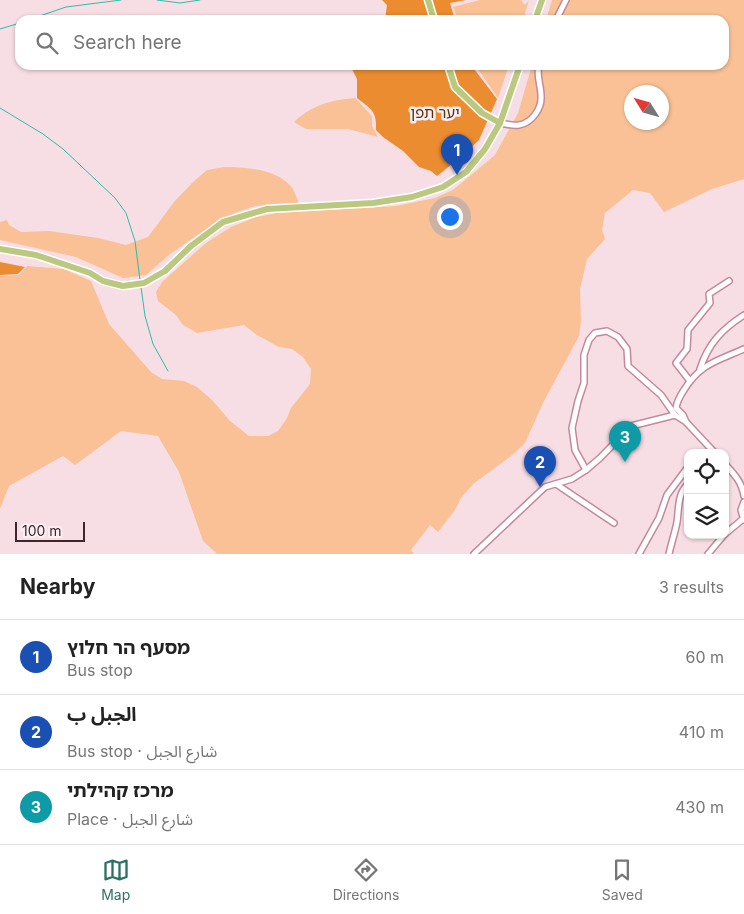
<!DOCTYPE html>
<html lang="en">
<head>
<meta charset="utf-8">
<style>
  :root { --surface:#fff; --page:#f2f2f2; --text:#222; --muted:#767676; --line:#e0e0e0; --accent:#2c7164 }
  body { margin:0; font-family:Inter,"Noto Sans Arabic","Noto Sans Hebrew",sans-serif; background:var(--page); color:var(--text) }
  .controls { position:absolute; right:15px; bottom:15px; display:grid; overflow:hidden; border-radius:10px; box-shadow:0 1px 4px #0004 }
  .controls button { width:45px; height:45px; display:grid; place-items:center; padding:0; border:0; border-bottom:1px solid var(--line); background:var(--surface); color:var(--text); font:25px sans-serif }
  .compass { position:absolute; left:624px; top:85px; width:45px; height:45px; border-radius:50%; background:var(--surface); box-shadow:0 1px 4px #0004; rotate:307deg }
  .scale { position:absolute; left:15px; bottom:12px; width:70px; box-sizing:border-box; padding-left:5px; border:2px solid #3e262e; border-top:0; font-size:14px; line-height:18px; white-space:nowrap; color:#3e262e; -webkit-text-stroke:4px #fceff3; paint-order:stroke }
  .you { position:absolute; left:449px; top:216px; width:18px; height:18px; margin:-12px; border:4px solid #fff; border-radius:50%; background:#1a73e8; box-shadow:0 0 0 8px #1a73e833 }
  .badge { display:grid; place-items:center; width:32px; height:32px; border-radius:50%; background:var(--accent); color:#fff; font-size:16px; font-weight:700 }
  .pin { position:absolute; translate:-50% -41px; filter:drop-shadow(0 1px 2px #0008) }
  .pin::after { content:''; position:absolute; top:26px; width:18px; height:15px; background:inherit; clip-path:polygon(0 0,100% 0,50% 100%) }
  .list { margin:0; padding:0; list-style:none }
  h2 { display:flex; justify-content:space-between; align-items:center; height:65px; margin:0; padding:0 20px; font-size:21px }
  h2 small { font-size:16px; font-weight:400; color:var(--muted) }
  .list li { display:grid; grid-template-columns:32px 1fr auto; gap:15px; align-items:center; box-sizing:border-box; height:75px; padding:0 20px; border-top:1px solid var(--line) }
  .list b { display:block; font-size:19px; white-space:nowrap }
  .list p { margin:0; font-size:16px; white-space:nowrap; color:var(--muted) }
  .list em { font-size:16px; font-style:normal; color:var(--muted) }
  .icon { flex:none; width:28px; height:28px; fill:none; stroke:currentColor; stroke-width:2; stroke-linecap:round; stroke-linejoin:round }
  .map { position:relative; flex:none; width:744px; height:554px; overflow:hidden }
  .search { position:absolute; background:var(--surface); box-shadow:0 1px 4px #0004; left:15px; right:15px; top:15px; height:55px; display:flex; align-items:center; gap:12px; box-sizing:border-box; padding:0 18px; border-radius:15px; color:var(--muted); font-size:19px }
  .sheet { height:290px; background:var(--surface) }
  nav { display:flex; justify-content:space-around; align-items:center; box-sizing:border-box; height:70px; border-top:1px solid var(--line); background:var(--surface); font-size:14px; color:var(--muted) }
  nav a { display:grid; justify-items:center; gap:2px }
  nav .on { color:var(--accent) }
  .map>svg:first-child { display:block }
</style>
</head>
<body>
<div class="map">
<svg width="744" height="554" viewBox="0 0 744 554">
  <rect width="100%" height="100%" fill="#f7dee5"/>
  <!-- green -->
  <g fill="#f9c195" fill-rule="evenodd">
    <path d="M480,0h41l4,5 4,-5 -6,20h-65l-5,-13z"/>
    <path d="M552,0h192v179l-32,10 -48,23 -14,-19 -17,-3 -28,23 -3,17 3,9 -18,20 -7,30 1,32 -2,15 -35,65 -19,42 -14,13 -38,28 -12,14 -6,12 -17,22 -8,-7 -19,25 3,4h-197l-14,-13 -24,-69 -21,-36 -37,-5 -46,34 -12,-9 -54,30 -9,23v-233l19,-1 8,-9 37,3 27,12 18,43 42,48 11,7 22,2 13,6 16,14 17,20 19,15h19l10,-5 9,-13 4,-10 19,-24 1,-15 -8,-12 -11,-8 -13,-2 -22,-12 -13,-10 -47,8 -14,-8 -7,-10 -18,-14 -2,-9 6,-10 44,-39 25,-16 25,-10 21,-4 119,-7 39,-8 18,-8 42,-35 23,-42 14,-48h192v-45h-178zM632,92h30v30h-30z"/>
    <path d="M475,65h34l-11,33z"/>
    <path d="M355,98l17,18v10l6,11 -30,-8h-42l-12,-7c18,-17 37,-22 61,-24z"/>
    <path d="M224,167c21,0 55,2 69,22 2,4 4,10 6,14l-44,3 -20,7 -27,15 -38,26 -24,21 -23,3 -47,-21 -76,-17v-18l7,-2 2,5 12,7 28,-1 49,7 28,7 22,-8 26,-35 18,-19 15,-13z"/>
  </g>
  <!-- forest -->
  <g fill="#eb8c30">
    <path d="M382,0h84l-16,3 5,17h-70l2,-15z"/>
    <path d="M350,65h121l26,34 -18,41 -18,17 -24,19 -6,-5 -12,-4 -16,-16 -20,-14 -7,-7c1,-19 -5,-21 -19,-32v-19z"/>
    <path d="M0,262l25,5 -7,7 -18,1z"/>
  </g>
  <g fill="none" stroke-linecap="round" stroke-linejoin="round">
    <!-- stream -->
    <g stroke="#2cbda7" stroke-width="1">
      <path d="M157,0l23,3 20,-3"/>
      <path d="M28,20l38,-13 55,-7"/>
      <path d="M0,29l20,-6"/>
      <path d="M0,108l43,26 20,15 52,49 11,15 9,28 5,39"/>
      <path d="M141,287l4,29 8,28 15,27"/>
    </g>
    <defs>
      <g id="minor">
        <path d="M556,20l10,-20"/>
        <path d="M500,123c6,1 13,3 19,2 13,-2 23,-17 22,-29 0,-11 -5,-20 -2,-31"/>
        <path d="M700,369c8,-25 22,-40 44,-54"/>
        <path d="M690,381l-14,-18 11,-14 1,-19 22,-27 -1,-9 20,-13"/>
        <path d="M686,422l-3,-7 -7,-7c1,-7 4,-12 8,-18 16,-26 33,-29 60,-41"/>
        <path d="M725,464c9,10 17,18 19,32"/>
        <path d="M586,470l-11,-20 -3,-22 6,-27 6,-18v-28l5,-15 6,-7 12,-2 11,6 9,12 1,17 33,29 14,20"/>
        <path d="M556,484l58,39"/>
        <path d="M744,502l-3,8 3,10"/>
        <path d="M725,534l18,-15"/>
        <path d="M474,554l71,-67 27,-8 14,-9 14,-12 31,-32 44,-11 11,7 29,31"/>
        <path d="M639,554l20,-36 8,-23 21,-28"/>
        <path d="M669,554c2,-10 6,-21 8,-32 2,-12 0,-28 11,-38"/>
        <path d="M708,554l16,-19"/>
      </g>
      <g id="major">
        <path d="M428,0l6,20"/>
        <path d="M535,20l7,-20"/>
        <path d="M448,65l7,22 27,26 18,10"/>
        <path d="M0,249l36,6 54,18 13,8 20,5 21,-3 21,-12 26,-25 32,-24 44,-13 106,-6 39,-6 31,-10 23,-15 19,-23 15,-26 20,-58"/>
      </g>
    </defs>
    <!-- minor casing -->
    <use href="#minor" stroke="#c38a9b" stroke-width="8"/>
    <!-- major casing -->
    <use href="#major" stroke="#fff" stroke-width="9"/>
    <!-- minor -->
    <use href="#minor" stroke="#fff" stroke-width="5"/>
    <!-- major -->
    <use href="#major" stroke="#bbc880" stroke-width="6"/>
  </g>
  <g text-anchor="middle" stroke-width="5" stroke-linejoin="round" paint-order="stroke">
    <!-- park labels -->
    <g font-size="15" fill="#58320f" stroke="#fceff3">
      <text x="435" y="118">יער תפן</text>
    </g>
  </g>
</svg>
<div class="controls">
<button><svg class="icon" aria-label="locate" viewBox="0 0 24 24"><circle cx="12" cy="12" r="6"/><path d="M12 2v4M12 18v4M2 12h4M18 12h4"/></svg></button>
<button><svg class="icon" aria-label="layers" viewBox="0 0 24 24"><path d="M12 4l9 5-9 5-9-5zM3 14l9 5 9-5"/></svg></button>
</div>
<svg class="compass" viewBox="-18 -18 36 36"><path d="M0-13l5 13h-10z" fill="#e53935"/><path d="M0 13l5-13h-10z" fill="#767676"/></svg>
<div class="scale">100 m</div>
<div class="you"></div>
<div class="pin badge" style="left:457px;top:175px;background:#1a4fb4">1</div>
<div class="pin badge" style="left:540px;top:487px;background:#1a4fb4">2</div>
<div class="pin badge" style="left:625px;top:462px;background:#0f9aa8">3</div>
<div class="search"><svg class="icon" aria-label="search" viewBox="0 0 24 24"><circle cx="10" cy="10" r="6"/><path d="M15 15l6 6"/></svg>Search here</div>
</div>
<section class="sheet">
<h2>Nearby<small>3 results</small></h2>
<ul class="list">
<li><span class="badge" style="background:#1a4fb4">1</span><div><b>מסעף הר חלוץ</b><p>Bus stop</p></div><em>60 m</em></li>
<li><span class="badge" style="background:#1a4fb4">2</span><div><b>الجبل ب</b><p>Bus stop · شارع الجبل</p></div><em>410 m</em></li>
<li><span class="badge" style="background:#0f9aa8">3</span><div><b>מרכז קהילתי</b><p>Place · شارع الجبل</p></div><em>430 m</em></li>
</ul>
</section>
<nav>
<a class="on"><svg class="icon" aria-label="map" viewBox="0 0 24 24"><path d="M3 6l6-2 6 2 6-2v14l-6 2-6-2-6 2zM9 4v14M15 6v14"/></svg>Map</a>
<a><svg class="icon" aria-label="directions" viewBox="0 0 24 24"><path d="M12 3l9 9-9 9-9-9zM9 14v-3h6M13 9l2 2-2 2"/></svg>Directions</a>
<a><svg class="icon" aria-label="saved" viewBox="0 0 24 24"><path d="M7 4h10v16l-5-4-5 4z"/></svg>Saved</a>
</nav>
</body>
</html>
